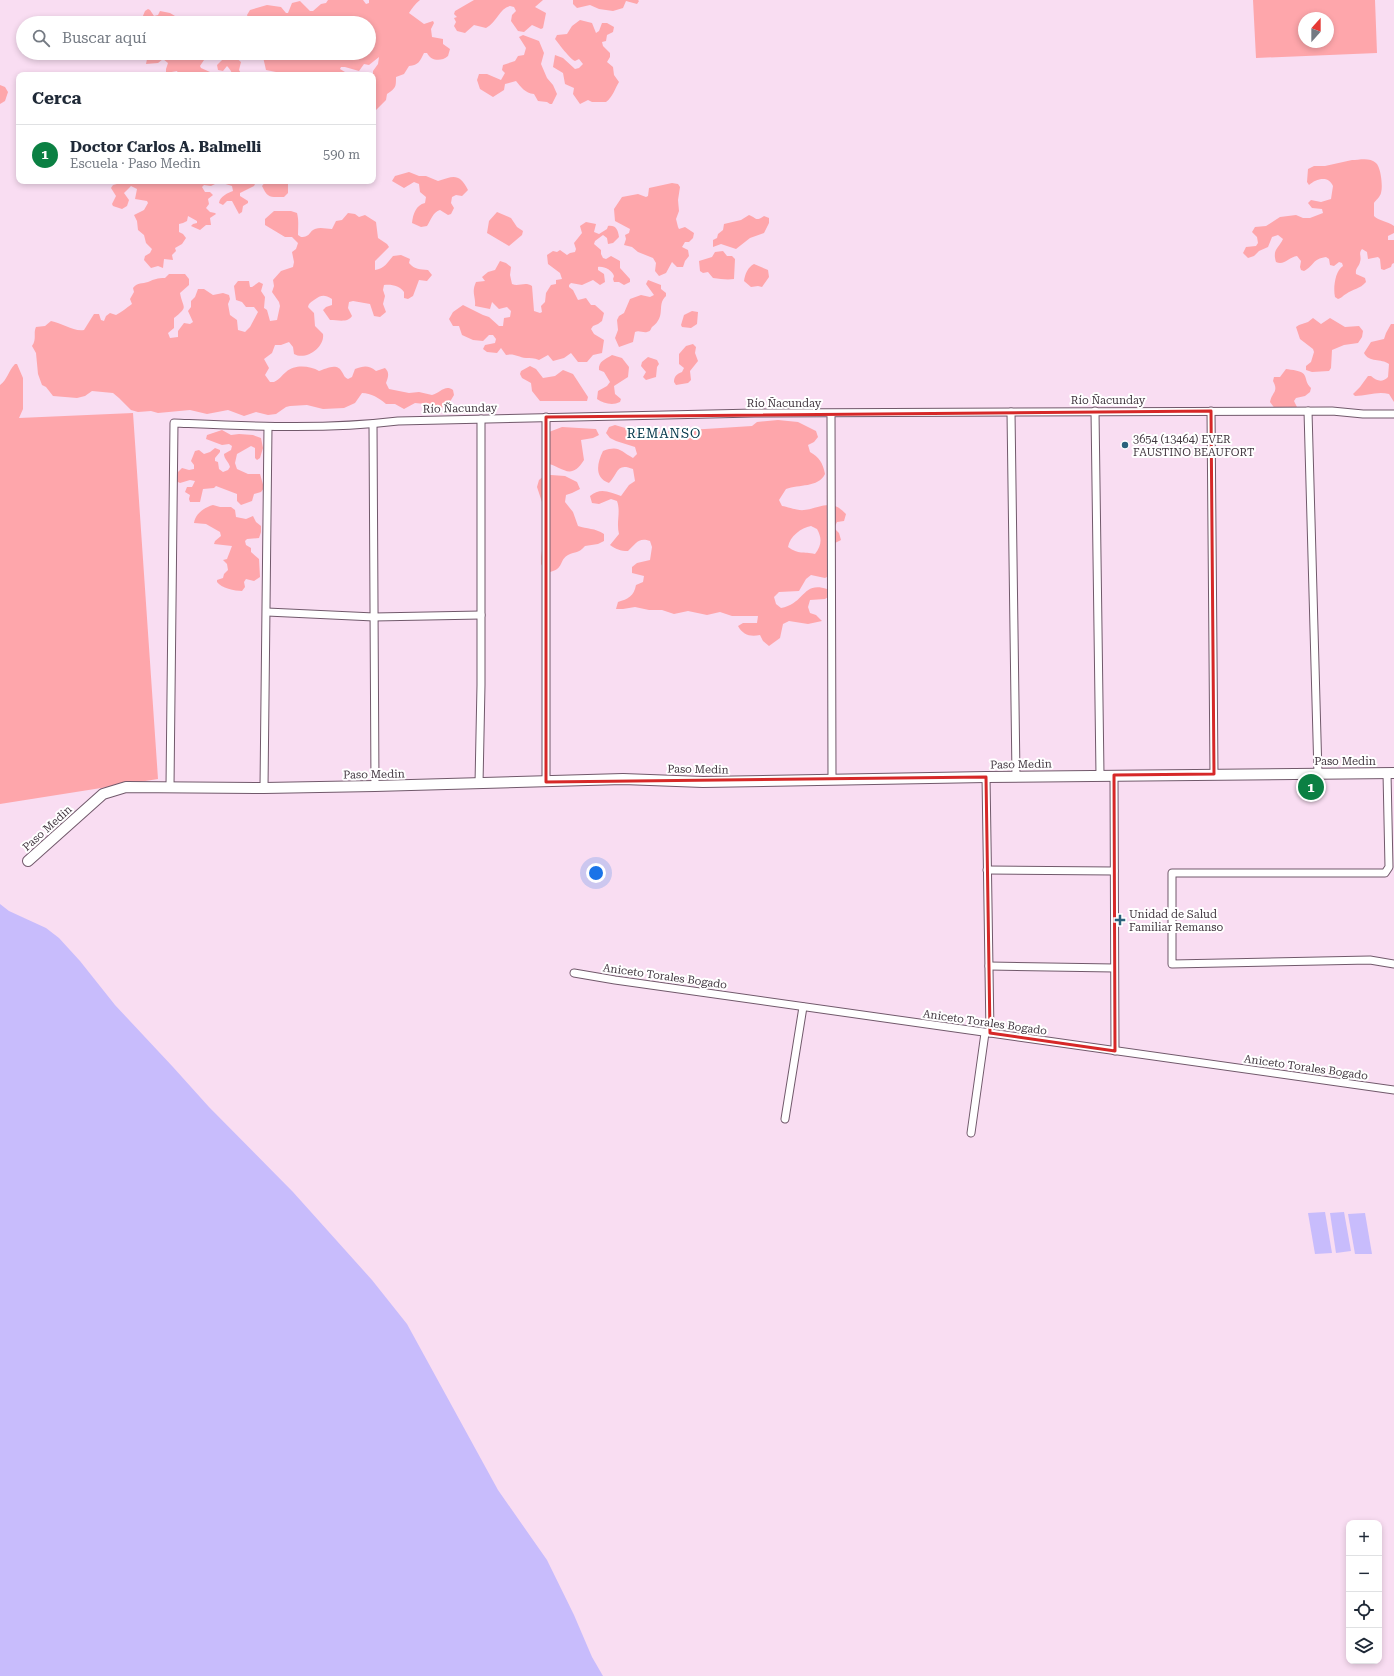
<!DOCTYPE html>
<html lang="es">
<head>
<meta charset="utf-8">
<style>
  :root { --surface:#fff; --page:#f2f2f3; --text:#1f2937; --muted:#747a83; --line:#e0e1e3; --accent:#0b8043 }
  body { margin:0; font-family:"Roboto Serif",serif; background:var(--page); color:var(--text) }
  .controls { position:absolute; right:12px; bottom:12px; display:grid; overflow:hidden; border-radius:8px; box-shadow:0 2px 6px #0003 }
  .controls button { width:36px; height:36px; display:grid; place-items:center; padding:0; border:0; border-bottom:1px solid var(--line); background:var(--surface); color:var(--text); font:20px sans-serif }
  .compass { position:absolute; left:1298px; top:12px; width:36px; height:36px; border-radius:50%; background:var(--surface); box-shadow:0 2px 6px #0003; rotate:21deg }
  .you { position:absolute; left:596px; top:873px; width:14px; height:14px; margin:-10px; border:3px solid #fff; border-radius:50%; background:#1a73e8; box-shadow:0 0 0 6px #1a73e833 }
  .badge { display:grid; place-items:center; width:26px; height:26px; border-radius:50%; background:var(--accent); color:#fff; font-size:13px; font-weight:700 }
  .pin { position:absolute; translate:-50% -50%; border:2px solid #fff; box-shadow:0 1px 4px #0006 }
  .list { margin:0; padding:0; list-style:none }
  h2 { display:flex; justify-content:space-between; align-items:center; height:52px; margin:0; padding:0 16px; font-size:17px }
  h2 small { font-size:13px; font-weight:400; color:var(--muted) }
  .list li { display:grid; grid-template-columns:26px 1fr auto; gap:12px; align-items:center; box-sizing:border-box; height:60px; padding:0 16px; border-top:1px solid var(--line) }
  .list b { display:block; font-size:15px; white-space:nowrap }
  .list p { margin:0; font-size:13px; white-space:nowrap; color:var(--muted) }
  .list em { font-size:13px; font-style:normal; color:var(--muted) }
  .icon { flex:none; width:22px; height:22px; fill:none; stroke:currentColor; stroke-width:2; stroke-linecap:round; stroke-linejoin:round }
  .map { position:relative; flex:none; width:1394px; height:1676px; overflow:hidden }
  .search { position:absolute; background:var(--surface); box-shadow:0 2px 6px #0003; left:16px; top:16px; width:360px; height:44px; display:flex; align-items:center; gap:10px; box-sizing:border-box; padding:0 14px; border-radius:22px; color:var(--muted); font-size:15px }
  .panel { position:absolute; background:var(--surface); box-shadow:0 2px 6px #0003; left:16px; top:72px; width:360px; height:112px; border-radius:8px }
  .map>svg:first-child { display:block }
</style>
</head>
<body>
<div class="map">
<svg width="1394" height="1676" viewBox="0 0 1394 1676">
  <rect width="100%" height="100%" fill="#f9ddf2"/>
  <!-- green -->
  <g fill="#fea6ab" fill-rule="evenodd">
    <path d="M328,0h35l3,4 3,-1v-3h51c-5,4 -8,8 -11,13l15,11 9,-3 1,2 -3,6 1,8 11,2v5l7,5 -2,7c-7,6 -17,5 -21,-3h-3c-4,8 -5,12 -15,13l-5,8 -8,3c0,10 0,11 -9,17l-1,6 -13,13v-42l5,-7 1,-7 -10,8 -5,-1 -5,7 -14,-4h-4l-1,2 10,6h-72l-2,-3 -10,-2 -3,-13 2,-4h104v-30h-119l-3,-8 3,-5 17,-5 14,2 5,6h2l4,-10 8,-2 10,10h3l8,-7 5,-1z"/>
    <path d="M474,0h80h-11l-8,7 11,6 -3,15 -2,1 -9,-4 -8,7 -6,-1 -7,-10 1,-6 4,-4 -2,-4 -4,-1c-11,3 -13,16 -24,22l-12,-3 -9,8 -8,-2 -3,-5 2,-4 -2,-4 3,-1 -3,-3 1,-3z"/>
    <path d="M573,0h65l1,1 -2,3 -11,-3 -3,7 -10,3 -14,-2 -9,-4 -13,3 -4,-4z"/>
    <path d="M1253,0h122l2,53 -121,5zM1304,18h24v24h-24z"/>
    <path d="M148,9l2,1 4,6 4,-1 2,-4 10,2 5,3 -2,7h-33l5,-12z"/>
    <path d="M580,20l12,3 4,10 3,-2 3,-8h5l7,4 -1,5 -6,3 -1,6 -4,1 1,4 7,7v4l-3,5 6,5 1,8 5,7c-4,6 -6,15 -13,20h-14l-4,-2 -8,4 -7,-10 1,-6 -9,-4 -2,-11 -10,-6 2,-12 8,3 12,11 4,-1 4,-4 -4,-5 -4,2c-5,-2 -16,-17 -20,-22l2,-4 10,-1 5,-8z"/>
    <path d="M523,35l16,6 5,12 -3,11 6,14 6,7 4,9 -5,10h-2l-3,-2 -9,-1 -4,-7c-9,-1 -13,-7 -18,-13l-11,3 -1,6 -11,7 -13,-8 -3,-9 2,-6h8l14,6 4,-7 -3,-3 1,-5 12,-4 3,-5 6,-1 2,-7 -7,-11z"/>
    <path d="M143,53h62l1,4 -6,9 1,2 9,4 2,3h-33l-2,-4 -11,2v-4l2,-6 -5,-4 -5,4 -12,1 1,-5z"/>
    <path d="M224,53h17l-2,2 -3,-1 -2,2 7,6 -2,8 3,5c-13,0 -8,-2 -15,-9l-4,5 -5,-1 -1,-5 6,-6z"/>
    <path d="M0,85l5,2 3,5 -3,9 -5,3z"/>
    <path d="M1352,160c7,0 18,-3 24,3 5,4 7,24 5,30 -1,4 -5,7 -7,10v13c5,5 13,5 20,10v7l-6,3v4h6v23l-2,1 -1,3 -7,3 -3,-1 -1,-10 -2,-2 -10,2 -1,-7 -5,-3c-4,5 0,7 -2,13 -1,5 -5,6 -4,12l9,4 1,4c-6,7 -13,7 -20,12 -4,2 -4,4 -8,5l-3,-2c-2,-9 0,-26 8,-31l-1,-3 -3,-1 -5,4 -4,-1 -1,-6 -3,-2c-14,2 -11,8 -22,14l-3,-1 -1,-3 1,-6 -4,-5c-8,1 -13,10 -21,6 -4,-13 3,-14 7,-23l-5,-4 -6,2 -4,10 -9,4 -5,5 -6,2 -5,-5 3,-6 10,-1 2,-3 -1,-6 -5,-5 3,-5 11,-1 14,-9 16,-2 7,3h7l13,-5 -1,-4 -10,-1 -4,-5 3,-3 10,2 10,-3 2,-13c-5,-11 -17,-7 -24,-1l-2,-3 1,-13 6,-3h11z"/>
    <path d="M409,172l10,4h7l12,5c16,-5 21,-8 30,9l-6,6 -6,-1 -4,2 -1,6 3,5 -3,6 -3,1 -8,-5c-7,2 -9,10 -13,16l-6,1 -9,-4c1,-9 4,-18 13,-20l1,-6 -6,-5 -1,-8 -5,-2 -10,6 -12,-7 3,-5z"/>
    <path d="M128,181h78l1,1 2,-1h47v1l-2,4 -14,7v3l8,5v2l-5,3 -1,6 -3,2 -7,-13h-5l-4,4 -4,-2c1,-7 9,-10 14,-12l-1,-5 -13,-4 -8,4 -7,-1 -2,2 3,5h5l3,3 -5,4 1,5 -3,4 4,4 5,1 1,1 -6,4 1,7h-5l-6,5 -9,-4 2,-2 4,-1v-2l-9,-5 -1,5 -4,2 -4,1v8l4,2 3,4 -4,6 -7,4 1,3 -4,4 1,5 -9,-1 -1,9 -5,-2 -7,2 -7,-8 1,-4 5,-3 2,-4 -6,-6 -2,-8 -6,-5 -1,-9 -3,-6 10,-5 4,-7 -1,-2 -12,-2 2,-10 -6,-3 -7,7 5,7 -2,6 -5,3 -9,-3 -1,-2 4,-8 -5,-8 2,-3z"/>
    <path d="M266,181h22v12l-4,4c-13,0 -16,2 -22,-11z"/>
    <path d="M672,183l6,1 2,3 -2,13 1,11 -3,8 2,8 1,2 6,-2 9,6 -1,5 -4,4h-4l-3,5 6,3 1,6 -4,5 -2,6h-6l-5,-5 -6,11 -7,3 -4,-5 1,-8 -3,-5 -15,-6 -6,-5 -8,-2 2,-6 -1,-4 4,-2 1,-4 -15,-8 -1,-12 8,-12 16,-3 8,3 2,-1 1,-8z"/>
    <path d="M274,211h17l6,2c2,7 1,14 1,22l3,2c10,0 8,-6 14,-8 6,-2 11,0 17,0l4,-8 6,-1 6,-7 7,1 4,3 6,-2 11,7 2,16 9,6 2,3 -14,14v9c9,-1 13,-8 18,-14l8,-1 9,4 -1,4c6,7 11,6 19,7l4,5 -5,6 -8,-1 -6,16 -5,3 -4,-1v-6c-4,-6 -12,-8 -20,-7l-1,5 2,6 -2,8 3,8 -6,5 -6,-1 -4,-12 -17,-3 -4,1 -1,6 4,8c-4,7 -14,4 -22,4l-7,-10 3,-3 6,-2v-6c-8,-5 -11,-4 -18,1 -4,3 -5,3 -6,7l6,6 1,13 8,8c2,13 -17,27 -29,20l-1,-7 -4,-5 -8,3h-6l-3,8 -8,6 5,9 -4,7 5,7h4c5,-2 8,-7 12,-10 9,-8 24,-6 33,-1 7,-2 18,-9 23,1 2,3 2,5 6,7l4,-2 3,-8c9,-3 13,-4 21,2l9,-3c5,5 3,9 1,15l3,6 20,4 10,-1 13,3c8,-2 13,-11 21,-5l1,5 -6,10 -10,4 -13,-5 -10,-1 -11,6 -9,-5h-9c-7,-6 -15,-11 -24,-11l-7,10 -11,5 -21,1 -16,-4 -17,1 -4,1 -10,7 -8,1 -12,-3 -12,4 -16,-6 -21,4 -17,-4 -32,3 -7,-2 -13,1 -7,-2 -12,-12 -6,-5 -21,-2 -7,5 -8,2 -24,-2 -7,-9 -4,-2 -4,-11 -2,-21 -4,-7c5,-7 1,-13 4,-19l9,-1 6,-5c11,2 23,11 33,9l10,-16h5l2,6 3,1 2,-5 4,-3 6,2c6,-3 10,-7 16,-11l-2,-5 4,-7 -1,-4c5,-6 9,-4 15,-6 7,-3 9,-4 17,-4l4,-4h16l4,5v6l-9,8c3,16 9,13 -6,25v10l-6,5 2,5 8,-1v-6l6,-8 6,1 3,-2 -5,-11 3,-4v-6l4,-4 3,-8h6l9,6 10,-2 6,2 1,4 -2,5 2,11 7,5 1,10 7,2 5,-5 8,-15 -4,-5h-8l-4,-5 -6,-2 -2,-14 4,-5h11l1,6h2l7,-5 4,2 -2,7 4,6 -1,11 3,2 3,11 7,-1 3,-14 -1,-4 -7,-10 2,-6 -1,-6 8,-9 12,-4 1,-5 -2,-10 4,-3 2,-6 -6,-6h-7l-20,-12v-6z"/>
    <path d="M497,212l14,6 6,9 6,4 -1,4 -13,11 -22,-13 2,-12z"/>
    <path d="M749,215c8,3 6,7 15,1l5,2v5l-5,10 -14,5 -14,11 -15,-5 -8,3v-7l4,-2 1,-4 5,-4 1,-6 17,-4z"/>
    <path d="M586,222l10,2 -2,8 5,2 8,-5 1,-3c8,-1 10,4 11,11l-6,6 -5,1 -1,-6 -4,-3 -8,6 -1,3 7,6v4l2,4 3,1 5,-3 9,5v7l10,11v3l-6,3 -5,-3h-5l-1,-3 1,-3c-2,-6 -10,-10 -16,-9v3l6,4 1,8 -5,3 -7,-5 -11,5 -11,-2 -2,2v2l4,3 5,10 8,-2 5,7h4l9,8 -2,8 -4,3 -5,2 -2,3 3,5 10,6 -2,13 -9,2 -6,7h-9l-7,-9 -7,5 -11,3 -5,-6 -9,5c-5,-2 -9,-2 -13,-2 -8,-1 -12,-5 -20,-3l-5,-7 -4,5 -10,-1 -4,-3 2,-4 10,-2 1,-4 -3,-4h-4l-6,6 -10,-1 -11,-5 -3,-9h-6l-4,-7 4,-7 10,-7 20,10 6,2 10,9h4l1,-8 6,-1 1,-6 -4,-4 -8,2 -7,-7 -2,7 -15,-3c1,-10 -4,-13 1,-24l9,-1 -3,-4 6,-5 7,-2 5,-9 6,2 5,4 -1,8 2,9c7,3 13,-3 20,2l2,25 6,2 2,-1 -1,-6 4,-4 1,-9 5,-8 5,-1v-4l6,-1 -2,-6 -12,-9 -1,-9 6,-4 4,1 3,-2 7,5 3,-2 5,-1 1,-3 -2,-6 8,-10 -2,-7z"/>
    <path d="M723,251l4,5h5l3,3 -1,20c-7,1 -13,0 -21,-1l-5,-6 -5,1 -3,-2 -1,-10 13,-4 3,-5z"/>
    <path d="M754,264l14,6 1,7 -7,10 -4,-1 -7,1 -7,-6c1,-7 4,-14 10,-17z"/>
    <path d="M648,280l13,5v4l5,4v3c-10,9 1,20 -14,31 -2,3 -1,4 -5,5 -4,1 -8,-2 -12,0l-2,10 -14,5 -4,-9 3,-8 -1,-10 2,-4 5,-3 6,-14 11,-4 9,2 4,-2 -8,-11z"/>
    <path d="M692,311l6,1 -1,12 -6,4 -9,-1 -1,-2 3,-10z"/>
    <path d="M1313,318l8,6 9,-6 15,9 14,-1 4,5 -1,6 -4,6 -14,2 -12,5 -1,18 -2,3 -17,1 -6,-2v-4l5,-4 3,-10 -1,-3 -13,-10 -4,-12 3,-2 9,-3z"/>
    <path d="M1391,324h3v84v-6l-5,-8c-12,-3 -22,2 -34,2l-2,-2 7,-7 8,-11h3c6,5 11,7 17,1l1,-13c-8,-6 -20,-1 -25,-11l7,-11 13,-3 2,-6z"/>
    <path d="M693,344l3,3 -1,6 3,8 -8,10 1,9 -3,3 -12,2 -2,-3c0,-6 3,-8 8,-10l2,-4 -5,-4v-10l7,-8z"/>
    <path d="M612,355l10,3 7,9 -1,10 -14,9 1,8 6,5 -1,3c-8,4 -17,1 -23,-3l1,-8 9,-5 3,-4 -6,-10 -5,-2c-1,-9 7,-11 13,-15z"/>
    <path d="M648,357l9,3 2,4 -2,3 -1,10 -10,3 -3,-3 3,-5 -5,-6 1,-4z"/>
    <path d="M15,364h2l6,14v31l-4,9 114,-5 25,366 -158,25v-419c8,-6 8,-14 15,-21z"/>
    <path d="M530,366l6,3 7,9 12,-2 8,-6 10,4 15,23 -1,4h-47l-8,-10 -1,-8 -9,-5 -2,-4 1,-3z"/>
    <path d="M1286,369c5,1 17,1 19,7 2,5 1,7 6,12l-1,4 -5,4 -9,2 -2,3 3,6 -2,3h-19l-6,-8c2,-10 9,-10 3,-21l1,-4h6z"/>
    <path d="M778,420l20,2 18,9 2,6 -4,5 -6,3 2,7c9,5 13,11 15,22 -7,14 -26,10 -39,15l-7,11 3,6c6,1 17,5 22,4 18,-2 27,-12 42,4l-2,7 -7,1 -3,6 5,5 2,7 -6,3 -4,32 -6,3 -14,-3 -5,4 -7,12 -20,1 -5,5 2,7 5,4c24,-4 21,-27 46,-19l4,6 -6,4 -15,1 -2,7 2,6 6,2 6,6 -14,3 -19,-3 -6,3 -3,14 -11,8 -6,-5 -3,-6c-10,2 -17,0 -22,-9l5,-3h14l1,-7h-26l-12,-4 -13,3 -19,-4 -14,3 -12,-4h-13l-14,-3 -12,2h-7l2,-7c10,-3 16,-6 18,-17l7,-3 1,-6 -12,-3v-6l5,-4 13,-3 2,-13 -2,-6c-12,-4 -14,3 -22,10 -8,0 -12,-2 -18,-6l9,-11c-3,-12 2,-22 -2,-33l-6,-2 -12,5 -7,-1 -2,-7c10,-9 20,-4 31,0l8,-11 6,-4 -2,-12c-17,-7 -15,5 -24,14 -15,-5 -12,-20 -6,-32 16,-6 17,0 30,7l4,-4 -2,-7 -19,-6 -6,-3 -4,-5 3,-6 6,-2 27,8 110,-7 5,-4zM811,526l6,3c5,9 5,16 -2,25 -12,-3 -16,1 -27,-7 2,-11 13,-19 23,-21z"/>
    <path d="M562,427l34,2 3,6 -6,3 -12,2 3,20c-14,22 -21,6 -39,3l-3,-5 1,-14 6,-12z"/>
    <path d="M222,430l9,5 8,-1 14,1 8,3 2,10 -3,10 -3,2 -2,-2v-10l-4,-2 -14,8 -2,9 2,6 11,5h12l4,14 -3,4 -7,2 -2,7 -11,4 -4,-4v-7l-21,-8 -2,2 -11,1 -3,13h-10l-1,-3 1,-4 -5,-3 2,-5h5l3,-6 -5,-1 -10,3 -4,-2 2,-9 4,-4 7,2 5,-1v-4l-3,-4 4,-10 4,-1 5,4 6,-2 5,-4 5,2v2l-5,6v3l3,1 1,7 4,3 5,-2 2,-3c-1,-5 -6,-8 -6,-13l7,-4 1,-4 -3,-2 -7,1 -16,-6 1,-4z"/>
    <path d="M551,475l14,1 12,6 3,7 -8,4 -6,2 -1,7 8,10 5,14c9,3 17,2 26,8v7l-6,3 -13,2c-7,8 -9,5 -17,9 -9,5 -4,14 -18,17l-5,-2 -4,-6v-7l3,-19v-13l-2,-6 1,-14 -6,-18 2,-7 5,-4z"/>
    <path d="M213,505l7,2h11l4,3 1,7 10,2 7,-3 3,6 5,4v6l-2,6 -12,1 -2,2 1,4 5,3v4l8,7 1,18 -6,4 -8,-2 -2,3 1,5 -3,4c-7,0 -21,-3 -25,-9v-2l6,-2 1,-4 4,-4 -1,-6 -4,-4 4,-1 5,-13 -18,-2 1,-3 6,-5 -1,-4 -14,-8 -12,-1c1,-9 11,-16 19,-18z"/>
  </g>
  <!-- water -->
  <g fill="#c8bcfc">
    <path d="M0,904l9,7 37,17 13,10 21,23 35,44 58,62 36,40 84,85 79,88 35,44 91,166 49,70 27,55 18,42 11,19h-603z"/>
    <path d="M1325,1212l7,41 -17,1 -7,-41z"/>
    <path d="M1344,1212l7,39 -15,2 -6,-40z"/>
    <path d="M1365,1213l7,41h-17l-7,-40z"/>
  </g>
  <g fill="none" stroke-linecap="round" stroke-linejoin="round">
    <defs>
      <g id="street">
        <path d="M1095,411l5,364"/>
        <path d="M1211,411l3,363"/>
        <path d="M1308,411l10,363"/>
        <path d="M1011,412l5,364"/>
        <path d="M831,414l1,365"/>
        <path d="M373,424l2,362"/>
        <path d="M267,612l107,5 107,-2"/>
        <path d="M1387,773l2,94 -4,6h-213v91l198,-4 24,4"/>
        <path d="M1114,775l1,276"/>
        <path d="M986,777l4,256"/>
        <path d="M546,782v-365"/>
        <path d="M479,784l2,-99v-266"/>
        <path d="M170,786l4,-363c74,3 150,7 224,-2l357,-8 577,-2 31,3h31"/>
        <path d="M264,788l4,-361"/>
        <path d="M987,870l127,1"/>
        <path d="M989,966l125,2"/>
        <path d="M574,973l41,7 779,110"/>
        <path d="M785,1119l18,-112"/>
        <path d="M971,1133l14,-100"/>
      </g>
      <path id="secondary" d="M28,861l75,-67 23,-7 138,1 111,-2 248,-7 80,3 283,-5 408,-4"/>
    </defs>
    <!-- street casing -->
    <use href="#street" stroke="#71596b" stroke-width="9"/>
    <!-- secondary casing -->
    <use href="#secondary" stroke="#71596b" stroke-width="12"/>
    <!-- street -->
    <use href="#street" stroke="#fff" stroke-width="7"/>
    <!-- secondary -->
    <use href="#secondary" stroke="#fff" stroke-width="10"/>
  </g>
  <!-- marked area -->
  <path fill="none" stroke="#d62828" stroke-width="3" stroke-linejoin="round" d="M1211,411l3,363 -100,1 1,276 -125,-18 -4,-256 -440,5v-365z"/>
  <!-- markers -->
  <g fill="#2a627c" stroke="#fff" stroke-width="1.5">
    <circle cx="1125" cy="445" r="4"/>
    <path d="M1118 914h4v4h4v4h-4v4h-4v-4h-4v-4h4z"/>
  </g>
  <g text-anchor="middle" stroke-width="4" stroke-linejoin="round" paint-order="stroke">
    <!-- street labels -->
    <g font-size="11" fill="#423740" stroke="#fff">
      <text x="1108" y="404">Río Ñacunday</text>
      <text x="784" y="407">Río Ñacunday</text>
      <text transform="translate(460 408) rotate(-1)" y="4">Río Ñacunday</text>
      <text x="1345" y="765">Paso Medin</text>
      <text transform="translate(1021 764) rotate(-1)" y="4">Paso Medin</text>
      <text transform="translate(698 769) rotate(1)" y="4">Paso Medin</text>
      <text transform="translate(374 774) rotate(-1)" y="4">Paso Medin</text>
      <text transform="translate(47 828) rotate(-42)" y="4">Paso Medin</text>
      <text transform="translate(665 976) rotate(8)" y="4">Aniceto Torales Bogado</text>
      <text transform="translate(985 1022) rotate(8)" y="4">Aniceto Torales Bogado</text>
      <text transform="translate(1306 1067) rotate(8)" y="4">Aniceto Torales Bogado</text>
    </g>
    <!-- poi labels -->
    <g font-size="11" fill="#423740" stroke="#fff" text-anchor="start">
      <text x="1133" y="443">3654 (13464) EVER<tspan x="1133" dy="13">FAUSTINO BEAUFORT</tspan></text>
      <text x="1129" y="918">Unidad de Salud<tspan x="1129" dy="13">Familiar Remanso</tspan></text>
    </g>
    <!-- quarter labels -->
    <g font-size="13" letter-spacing="1" fill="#043649" stroke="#fff">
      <text x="664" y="438">REMANSO</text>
    </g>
  </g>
</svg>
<div class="controls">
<button>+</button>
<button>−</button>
<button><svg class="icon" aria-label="locate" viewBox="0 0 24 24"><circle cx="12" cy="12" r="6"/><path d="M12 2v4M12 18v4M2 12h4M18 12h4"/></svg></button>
<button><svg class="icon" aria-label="layers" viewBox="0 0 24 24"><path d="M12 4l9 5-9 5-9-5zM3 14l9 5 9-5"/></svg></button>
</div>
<svg class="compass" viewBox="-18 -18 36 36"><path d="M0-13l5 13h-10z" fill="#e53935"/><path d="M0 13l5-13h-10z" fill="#747a83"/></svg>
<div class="you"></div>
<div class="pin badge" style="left:1311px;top:787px">1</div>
<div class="search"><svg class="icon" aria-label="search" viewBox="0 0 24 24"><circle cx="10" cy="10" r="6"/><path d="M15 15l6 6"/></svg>Buscar aquí</div>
<section class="panel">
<h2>Cerca<small></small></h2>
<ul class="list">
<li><span class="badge">1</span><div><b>Doctor Carlos A. Balmelli</b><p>Escuela · Paso Medin</p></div><em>590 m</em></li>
</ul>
</section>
</div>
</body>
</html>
